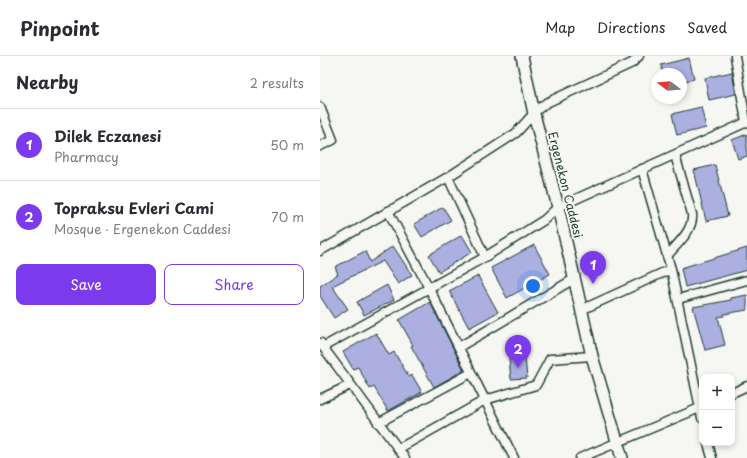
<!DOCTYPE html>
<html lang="en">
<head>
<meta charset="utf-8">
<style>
  :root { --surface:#fff; --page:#f2f2f3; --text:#2b2b33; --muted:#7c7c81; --line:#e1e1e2; --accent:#7c3aed }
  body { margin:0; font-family:"Playpen Sans",sans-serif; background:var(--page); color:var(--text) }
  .controls { position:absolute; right:12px; bottom:12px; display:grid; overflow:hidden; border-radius:8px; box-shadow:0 2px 6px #0003 }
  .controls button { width:36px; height:36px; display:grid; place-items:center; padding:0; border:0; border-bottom:1px solid var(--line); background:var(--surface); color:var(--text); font:20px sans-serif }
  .compass { position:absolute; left:331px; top:12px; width:36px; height:36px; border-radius:50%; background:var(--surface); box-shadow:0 2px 6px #0003; rotate:286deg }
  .you { position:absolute; left:213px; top:230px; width:14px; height:14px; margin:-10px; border:3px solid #fff; border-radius:50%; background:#1a73e8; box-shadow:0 0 0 6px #1a73e833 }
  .badge { display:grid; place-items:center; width:26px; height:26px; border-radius:50%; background:var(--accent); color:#fff; font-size:13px; font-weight:700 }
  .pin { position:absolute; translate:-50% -33px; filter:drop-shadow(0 1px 2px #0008) }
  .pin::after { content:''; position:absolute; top:21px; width:14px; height:12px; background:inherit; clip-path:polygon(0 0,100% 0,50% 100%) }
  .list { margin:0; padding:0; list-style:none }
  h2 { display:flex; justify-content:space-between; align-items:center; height:52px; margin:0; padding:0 16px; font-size:17px }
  h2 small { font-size:13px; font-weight:400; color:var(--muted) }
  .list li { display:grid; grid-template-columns:26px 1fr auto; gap:12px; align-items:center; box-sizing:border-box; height:72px; padding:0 16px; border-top:1px solid var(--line) }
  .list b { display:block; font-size:15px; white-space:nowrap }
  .list p { margin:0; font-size:13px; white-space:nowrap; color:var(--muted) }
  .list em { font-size:13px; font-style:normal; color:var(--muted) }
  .actions { display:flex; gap:8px; padding:12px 16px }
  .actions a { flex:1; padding:9px 0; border:1px solid var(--accent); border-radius:8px; text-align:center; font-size:14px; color:var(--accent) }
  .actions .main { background:var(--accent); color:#fff }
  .map { position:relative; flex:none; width:427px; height:402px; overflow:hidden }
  header { display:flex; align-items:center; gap:24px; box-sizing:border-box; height:56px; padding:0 20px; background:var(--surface); border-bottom:1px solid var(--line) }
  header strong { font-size:19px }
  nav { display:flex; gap:22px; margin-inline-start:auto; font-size:14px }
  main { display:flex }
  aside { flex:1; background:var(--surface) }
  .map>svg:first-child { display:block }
</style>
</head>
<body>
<header>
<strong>Pinpoint</strong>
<nav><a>Map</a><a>Directions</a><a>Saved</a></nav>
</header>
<main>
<aside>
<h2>Nearby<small>2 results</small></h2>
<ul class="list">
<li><span class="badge">1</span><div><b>Dilek Eczanesi</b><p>Pharmacy</p></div><em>50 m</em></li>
<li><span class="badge">2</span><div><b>Topraksu Evleri Cami</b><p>Mosque · Ergenekon Caddesi</p></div><em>70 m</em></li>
</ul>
<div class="actions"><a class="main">Save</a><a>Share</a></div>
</aside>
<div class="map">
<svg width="427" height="402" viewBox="0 0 427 402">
  <rect width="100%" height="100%" fill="#f6f6f2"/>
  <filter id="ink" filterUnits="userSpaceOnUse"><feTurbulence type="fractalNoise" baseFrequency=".025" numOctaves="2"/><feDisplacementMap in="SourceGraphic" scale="8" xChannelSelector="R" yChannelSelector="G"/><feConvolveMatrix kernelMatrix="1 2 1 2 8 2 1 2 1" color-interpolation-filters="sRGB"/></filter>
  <g filter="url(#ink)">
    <!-- building -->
    <g fill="#abb0e1" stroke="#1f3d34">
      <path d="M369,2l5,21 -13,3v-8h-18l-2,-9z"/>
      <path d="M412,16l4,22 -27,6 -4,-22z"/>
      <path d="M381,51l5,21 -29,7 -5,-21z"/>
      <path d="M427,78v22l-9,3 -6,-19z"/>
      <path d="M395,109l13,51 -22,5 -12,-51z"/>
      <path d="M123,151l8,13 -29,17 -8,-13z"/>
      <path d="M142,179l10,17 -33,20 -10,-17z"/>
      <path d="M214,189l16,29 -43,24 -16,-30z"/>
      <path d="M73,190l19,29 -14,9 -15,-23 -51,25 16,23 -14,9 -14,-22v-10l18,-12 -3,-7 30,-16 5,11z"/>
      <path d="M427,192v22l-62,17 -4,-19z"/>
      <path d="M158,220l20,36 -29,16 -20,-37z"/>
      <path d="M67,229l7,15 -30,15 -7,-13z"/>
      <path d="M427,239v15l-23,4v2l-6,1 7,28 -20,5 -12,-43 38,-7v-2z"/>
      <path d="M110,246l34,68 -30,17 -23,-41 2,-1 -14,-25z"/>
      <path d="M56,277l13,22 5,-3 15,25 3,-2 10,17 -34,19 -14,-24 -4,2 -12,-22 -5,2 -10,-17z"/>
      <path d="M205,301l2,21 -16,1 -2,-20z"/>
    </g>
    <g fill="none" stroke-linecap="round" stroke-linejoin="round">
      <defs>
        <g id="street">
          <path d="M415,0l11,66"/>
          <path d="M0,51l13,33 -13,6"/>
          <path d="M322,113l29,100 31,149"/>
          <path d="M128,121l37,80"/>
          <path d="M68,155l41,77 56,112 51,-15 14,-26 42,-3"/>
          <path d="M0,195l128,-74 68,-44 21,-23 9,-7 86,-40 7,-7"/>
          <path d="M347,200c10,-12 27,-26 25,-42l-17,-59"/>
          <path d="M358,243l69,-19"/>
          <path d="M261,254l90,-41"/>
          <path d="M1,287l2,4 82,111"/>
          <path d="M0,289l3,2 162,-90 59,-37 14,-13 189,-85"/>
          <path d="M139,291l115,-68"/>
          <path d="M412,337l15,-7"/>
          <path d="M0,343l30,-14"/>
          <path d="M58,367l93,-50"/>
          <path d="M388,387l4,15"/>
          <path d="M78,393l87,-49 29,58"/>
          <path d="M260,402l122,-51"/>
        </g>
        <path id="secondary" d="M202,0l12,58 24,93 34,149 30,102"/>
      </defs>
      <!-- street casing -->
      <use href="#street" stroke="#1f3d34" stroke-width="11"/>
      <!-- secondary casing -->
      <use href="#secondary" stroke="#1f3d34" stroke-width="14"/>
      <!-- street -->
      <use href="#street" stroke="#f6f6f2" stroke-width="8"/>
      <!-- secondary -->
      <use href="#secondary" stroke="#f6f6f2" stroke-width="11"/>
    </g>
  </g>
  <g text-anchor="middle" stroke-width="4" stroke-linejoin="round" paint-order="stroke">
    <!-- street labels -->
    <g font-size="12" fill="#1f3d34" stroke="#f6f6f2">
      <text transform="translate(245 129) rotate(76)" y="4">Ergenekon Caddesi</text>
    </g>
  </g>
</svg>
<div class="controls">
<button>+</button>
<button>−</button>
</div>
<svg class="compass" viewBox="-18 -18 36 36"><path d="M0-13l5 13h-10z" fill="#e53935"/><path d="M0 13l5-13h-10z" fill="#7c7c81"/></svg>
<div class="you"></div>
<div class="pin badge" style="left:273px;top:228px">1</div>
<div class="pin badge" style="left:198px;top:312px">2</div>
</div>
</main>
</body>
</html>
